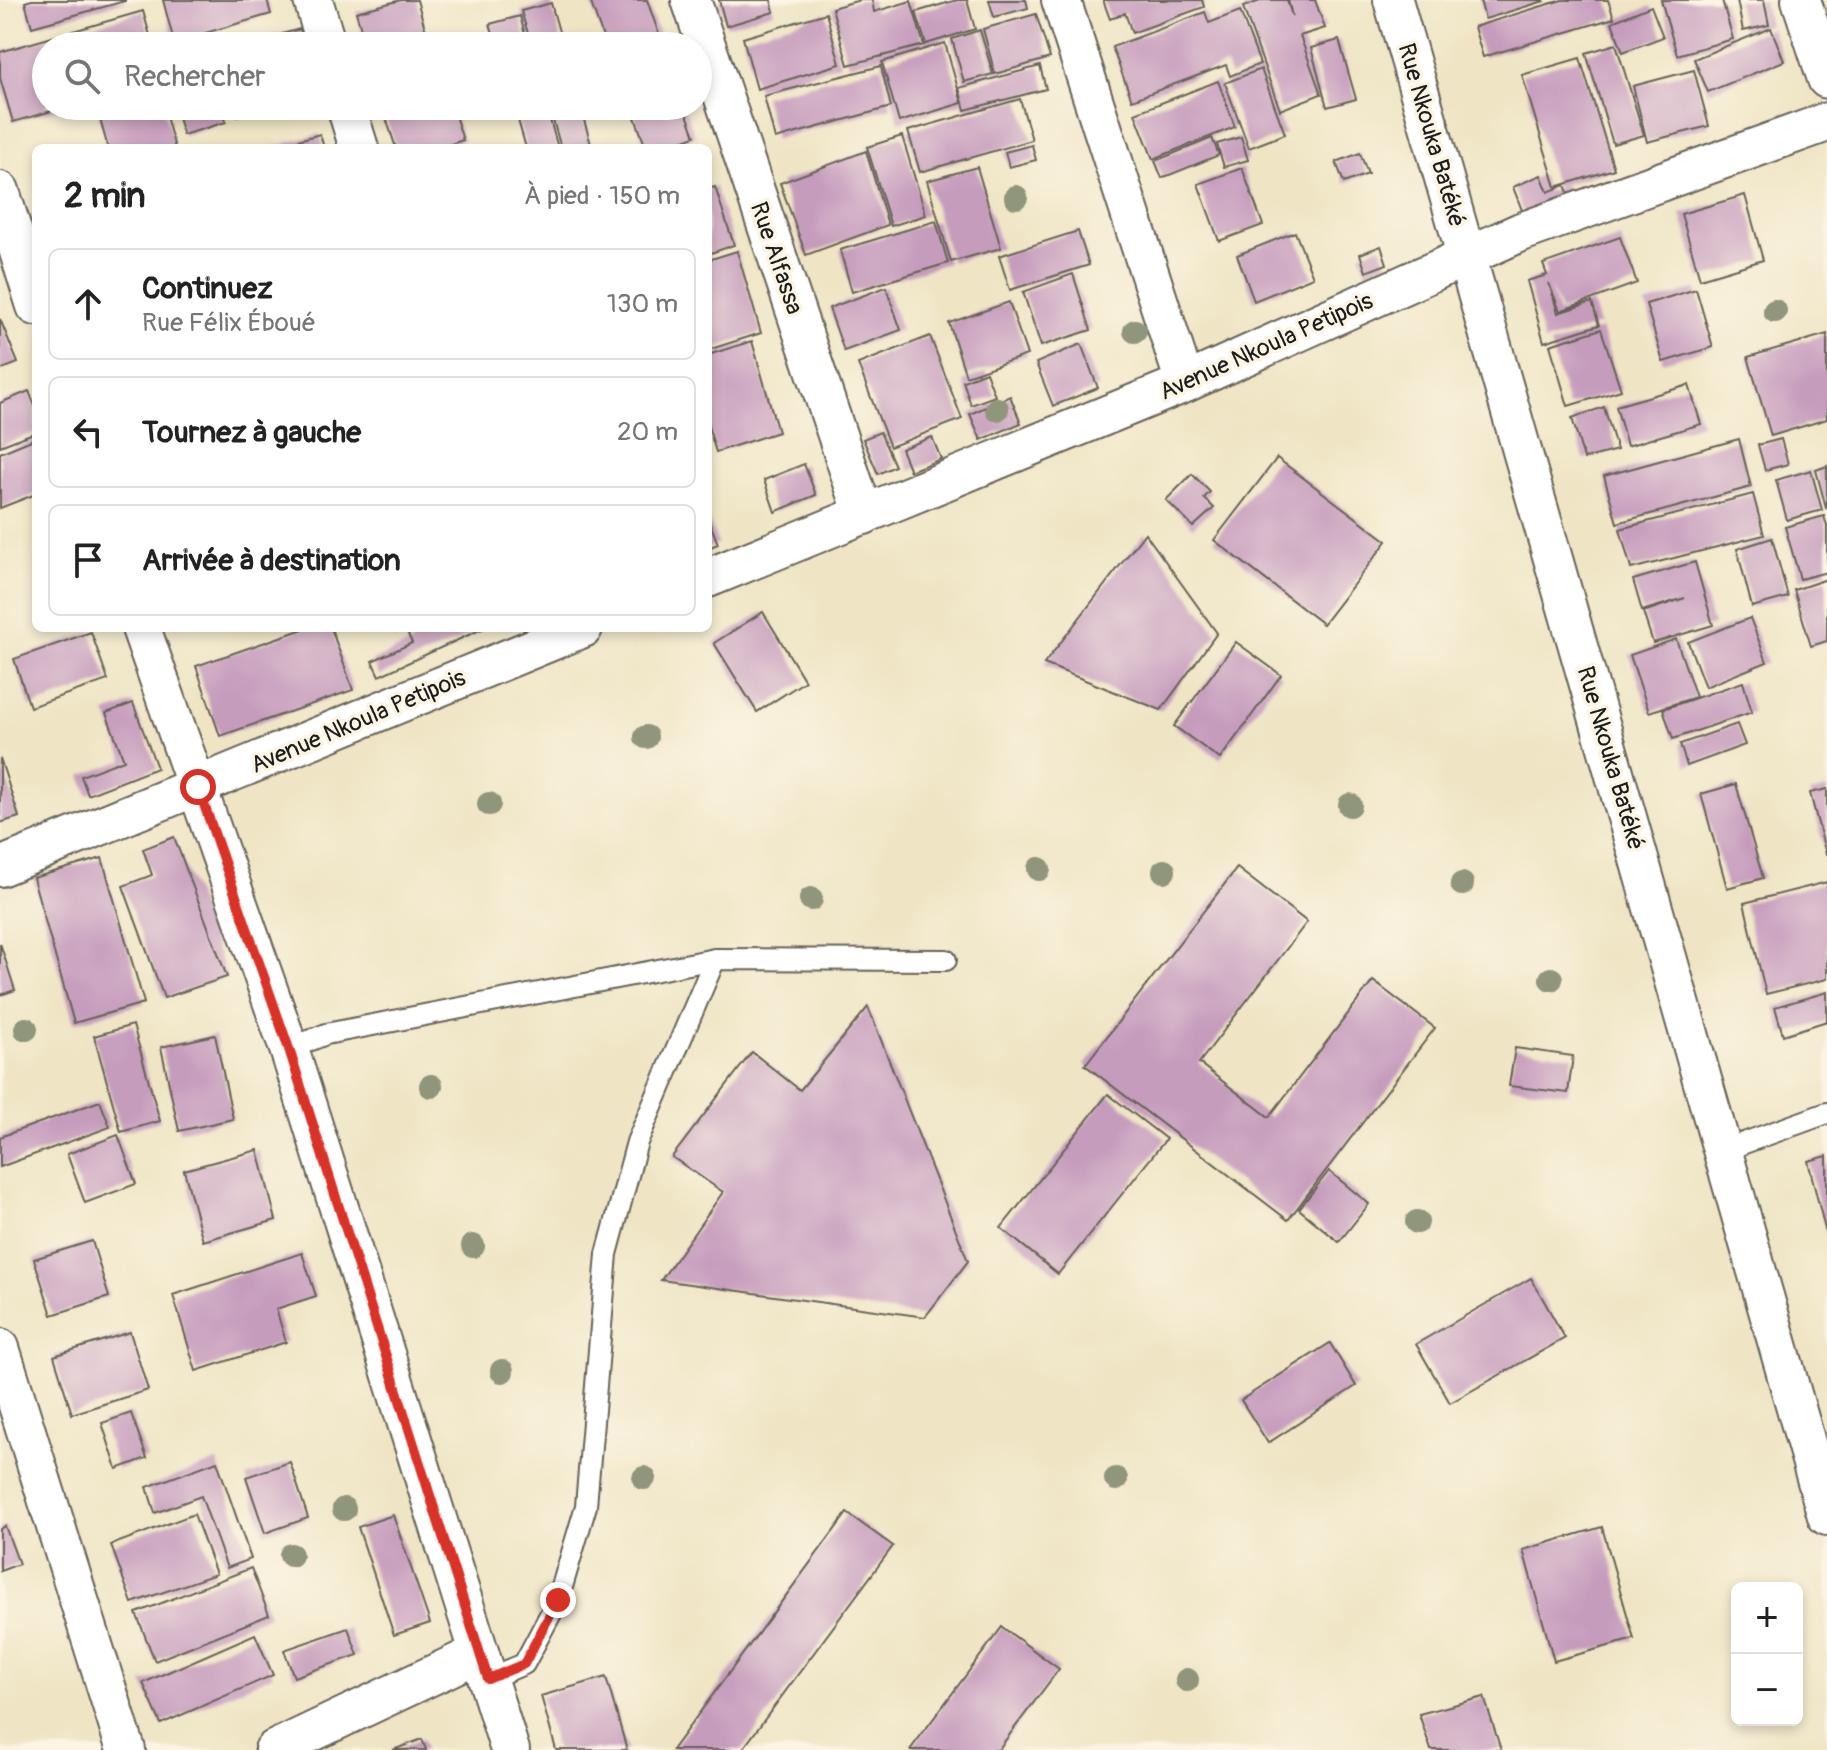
<!DOCTYPE html>
<html lang="fr">
<head>
<meta charset="utf-8">
<style>
  :root { --surface:#fff; --page:#f2f2f2; --text:#222; --muted:#767676; --line:#e0e0e0 }
  body { margin:0; font-family:Pangolin,sans-serif; background:var(--page); color:var(--text) }
  .controls { position:absolute; right:24px; bottom:24px; display:grid; overflow:hidden; border-radius:12px; box-shadow:0 4px 12px #0003 }
  .controls button { width:72px; height:72px; display:grid; place-items:center; padding:0; border:0; border-bottom:2px solid var(--line); background:var(--surface); color:var(--text); font:40px sans-serif }
  .stop { position:absolute; width:24px; height:24px; margin:-18px; border:6px solid #d93025; border-radius:50%; background:#fff }
  .stop.end { background:#d93025; border-color:#fff; box-shadow:0 2px 8px #0008 }
  .list { margin:0; padding:0; list-style:none }
  h2 { display:flex; justify-content:space-between; align-items:center; height:104px; margin:0; padding:0 32px; font-size:34px }
  h2 small { font-size:26px; font-weight:400; color:var(--muted) }
  .list li { display:grid; grid-template-columns:52px 1fr auto; gap:24px; align-items:center; box-sizing:border-box; height:112px; margin:0 16px 16px; padding:0 16px; border:2px solid var(--line); border-radius:12px }
  .list b { display:block; font-size:30px; white-space:nowrap }
  .list p { margin:0; font-size:26px; white-space:nowrap; color:var(--muted) }
  .list em { font-size:26px; font-style:normal; color:var(--muted) }
  .icon { flex:none; width:44px; height:44px; fill:none; stroke:currentColor; stroke-width:2; stroke-linecap:round; stroke-linejoin:round }
  .map { position:relative; flex:none; width:1827px; height:1750px; overflow:hidden }
  .search { position:absolute; background:var(--surface); box-shadow:0 4px 12px #0003; left:32px; top:32px; width:680px; height:88px; display:flex; align-items:center; gap:20px; box-sizing:border-box; padding:0 28px; border-radius:44px; color:var(--muted); font-size:30px }
  .panel { position:absolute; background:var(--surface); box-shadow:0 4px 12px #0003; left:32px; top:144px; width:680px; height:488px; border-radius:12px }
  .map>svg:first-child { display:block }
</style>
</head>
<body>
<div class="map">
<svg width="1827" height="1750" viewBox="0 0 1827 1750">
  <rect width="100%" height="100%" fill="#fcf5e5"/>
  <filter id="ink" filterUnits="userSpaceOnUse"><feTurbulence type="fractalNoise" baseFrequency=".0125" numOctaves="2"/><feDisplacementMap in="SourceGraphic" scale="16" xChannelSelector="R" yChannelSelector="G"/><feConvolveMatrix kernelMatrix="1 2 1 2 8 2 1 2 1" color-interpolation-filters="sRGB"/></filter>
  <filter id="wash" filterUnits="userSpaceOnUse"><feTurbulence type="fractalNoise" baseFrequency=".006" numOctaves="4" result="noise"/><feDisplacementMap in="SourceGraphic" scale="32" xChannelSelector="R" yChannelSelector="G"/><feGaussianBlur stdDeviation="1.8" result="paint"/><feColorMatrix in="noise" values="0 0 0 0 0 0 0 0 0 0 0 0 0 0 0 0 0 1.4 0 .05"/><feComposite in="paint" operator="in"/></filter>
  <g filter="url(#wash)">
    <rect width="100%" height="100%" fill="#efe5c5"/>
    <g id="blocks">
      <!-- building -->
      <g fill="#c69cbd">
        <path d="M32,0h93v1l-93,26 -7,-25z"/>
        <path d="M163,0h104l4,14 -97,28z"/>
        <path d="M401,0h16l13,46h-64l-10,-34z"/>
        <path d="M590,0h57l16,46h-57z"/>
        <path d="M719,0h52l3,12 -48,14z"/>
        <path d="M860,0h12l2,12 37,-11 13,44 -76,20 -16,-57z"/>
        <path d="M957,0h10l8,29 -49,15 -10,-32z"/>
        <path d="M989,0h37l2,8 -34,9z"/>
        <path d="M1103,0h99l2,7 -72,26 -7,-20 -15,6z"/>
        <path d="M1263,0h24l5,16 -4,-16h27l10,28 -25,8 21,58 -41,16 -37,-103z"/>
        <path d="M1480,0h64v1l-59,18z"/>
        <path d="M1562,0h46l6,18 -131,39 -9,-30z"/>
        <path d="M1661,0h61l11,39 -56,16z"/>
        <path d="M1737,0h27l5,25 -26,6z"/>
        <path d="M551,3l12,43h-31l-11,-35z"/>
        <path d="M1651,6l12,31 -40,15 -11,-30z"/>
        <path d="M143,11l10,35h-107v60l20,1 -53,15 -13,-44v-26z"/>
        <path d="M1240,11l20,53 -30,12 -4,-11 -94,35 -20,-53 93,-35 4,11z"/>
        <path d="M826,13l14,51 -83,25 -14,-51z"/>
        <path d="M1036,14l14,44 -55,16 -12,-45z"/>
        <path d="M520,16l8,30h-31l-7,-22z"/>
        <path d="M1771,28l13,33 -76,31 -14,-33z"/>
        <path d="M300,29l5,17h-62v-1z"/>
        <path d="M980,30l13,44 -29,8 -12,-43z"/>
        <path d="M1339,40l17,59 -29,8 -16,-59z"/>
        <path d="M945,43l17,60 -63,19 -17,-60z"/>
        <path d="M1616,44l28,91 -31,9 -27,-91z"/>
        <path d="M1580,58l34,111 -58,18 -34,-112z"/>
        <path d="M881,66l10,41 -116,32 -11,-43z"/>
        <path d="M1040,66l6,23 -81,21 -6,-22z"/>
        <path d="M1261,69l24,65 -36,14 -24,-65z"/>
        <path d="M1694,70l15,56 -62,16 -14,-56z"/>
        <path d="M1218,81l17,46 -82,32 -18,-46z"/>
        <path d="M1020,99l12,41 -112,32 -12,-41z"/>
        <path d="M117,106h46l12,42h-67l-10,-36z"/>
        <path d="M175,106h47l4,16 -43,13z"/>
        <path d="M235,106h33v1l-31,9z"/>
        <path d="M412,106h40l11,34 -24,8h-43l-11,-33z"/>
        <path d="M514,106h32l12,42h-32z"/>
        <path d="M549,106h31l12,42h-31z"/>
        <path d="M631,106h53l11,30 -33,12h-16z"/>
        <path d="M320,134l4,14h-51v-1z"/>
        <path d="M902,136l24,79 -35,11 -24,-79z"/>
        <path d="M1241,137l7,23 -24,7 -7,-23z"/>
        <path d="M1212,138l7,17 -57,23 -7,-17z"/>
        <path d="M1032,145l4,15 -27,7 -4,-15z"/>
        <path d="M866,151l22,74 -82,30 -26,-72z"/>
        <path d="M1360,153l8,21 -24,9 -8,-21z"/>
        <path d="M977,167l24,81 -50,14 -24,-81z"/>
        <path d="M1242,168l21,57 -44,16 -21,-57z"/>
        <path d="M1541,175l7,17 17,-7 6,15 -46,18 -12,-31z"/>
        <path d="M715,187l19,58 -26,9v-65z"/>
        <path d="M1745,195l18,65 -63,19 -19,-65z"/>
        <path d="M936,221l12,42 -96,29 -12,-42z"/>
        <path d="M1078,231l11,34 -79,25 -11,-34z"/>
        <path d="M1295,232l18,45 -59,24 -17,-46z"/>
        <path d="M1620,237l17,46 -77,28 -11,-28 9,30 34,-11 7,23 -55,17 -17,-61 20,-6 -4,-11z"/>
        <path d="M1381,246l6,18 -21,8 -6,-18z"/>
        <path d="M737,251l24,82 -53,17v-90z"/>
        <path d="M1073,274l18,56 -50,16 -18,-54z"/>
        <path d="M886,287l15,43 -57,21 -15,-43z"/>
        <path d="M1696,289l17,58 -50,15 -17,-58z"/>
        <path d="M1009,302l18,53 -61,21 -17,-53z"/>
        <path d="M0,319l18,44 -18,7z"/>
        <path d="M1601,329l20,61 -53,16 -18,-61z"/>
        <path d="M1827,334v85l-56,17 -23,-79z"/>
        <path d="M930,336l32,83 -72,28 -32,-83z"/>
        <path d="M752,341l26,91 -62,20 -8,-26v-71z"/>
        <path d="M1081,344l17,44 -45,18 -17,-43z"/>
        <path d="M986,372l9,24 -24,9 -8,-24z"/>
        <path d="M1689,385l12,39 -74,22 -11,-40z"/>
        <path d="M29,391l7,17v24l-36,14v-43z"/>
        <path d="M1010,396l11,27 -40,17 -11,-26z"/>
        <path d="M1604,407l13,43 -33,9 -12,-41z"/>
        <path d="M880,432l15,34 -17,8 -15,-35z"/>
        <path d="M932,437l9,22 -31,12 -9,-22z"/>
        <path d="M36,438v56l-36,14v-55z"/>
        <path d="M1739,439l12,48 -134,36 -13,-47z"/>
        <path d="M1781,439l7,25 -23,6 -7,-25z"/>
        <path d="M1277,458l110,83 -64,83 -109,-84z"/>
        <path d="M804,464l12,31 -41,17 -11,-32z"/>
        <path d="M1827,466v41l-1,1 -10,-38z"/>
        <path d="M1811,470l11,40 -35,10 -11,-40z"/>
        <path d="M1192,474l18,18 -6,6 10,10 -21,19 -27,-27z"/>
        <path d="M1753,494l11,41 -133,34 -11,-40z"/>
        <path d="M1824,516l3,10v46l-27,7 -15,-52z"/>
        <path d="M708,518l10,26 -10,4z"/>
        <path d="M1145,533l72,100 -56,77 -117,-46z"/>
        <path d="M1772,538l16,59 -36,10 -15,-58z"/>
        <path d="M1695,562l18,63 -60,18 -10,-31 42,-14 -43,13 -9,-31z"/>
        <path d="M1827,579v62l-16,5 -17,-56z"/>
        <path d="M763,612l42,69 -48,31 -43,-69z"/>
        <path d="M1750,618l17,44 -62,25 -17,-45z"/>
        <path d="M306,628h25l22,62 -133,46 -24,-70z"/>
        <path d="M405,628h79l-105,48 -7,-15 40,-18z"/>
        <path d="M91,632l17,48 -78,27 -16,-48z"/>
        <path d="M1676,639l20,58 -47,15 -19,-57z"/>
        <path d="M1236,642l45,33 -61,84 -46,-33z"/>
        <path d="M1743,682l9,30 -79,27 -10,-30z"/>
        <path d="M133,703l24,65 -69,27 -7,-19 43,-16 -18,-47z"/>
        <path d="M1737,724l8,21 -58,21 -7,-22z"/>
        <path d="M0,758l19,59 -19,6z"/>
        <path d="M1736,784l27,94 -36,10 -26,-94z"/>
        <path d="M1827,789v65h-1l-16,-61z"/>
        <path d="M174,837l53,140 -63,21 -41,-112 29,-11 -9,-26z"/>
        <path d="M102,858l42,145 -70,20 -41,-145z"/>
        <path d="M1237,868l70,54 -108,141 70,54 104,-136 62,47 -147,192 -203,-155z"/>
        <path d="M1827,882v97l-61,15 -22,-91z"/>
        <path d="M0,943l15,47 -15,5z"/>
        <path d="M1827,992v29l-44,14 -8,-28z"/>
        <path d="M868,1007l100,254 -43,56 -264,-37 62,-88 -51,-35 80,-105 48,38z"/>
        <path d="M133,1025l27,96 -39,11 -27,-96z"/>
        <path d="M215,1035l18,84 -54,12 -18,-84z"/>
        <path d="M1515,1048l58,8 -5,37 -59,-7z"/>
        <path d="M1108,1094l58,45 -108,135 -57,-46z"/>
        <path d="M100,1101l10,26 -110,40v-30z"/>
        <path d="M118,1135l18,49 -51,19 -18,-49z"/>
        <path d="M258,1150l18,70 -73,21 -19,-71z"/>
        <path d="M1827,1156v77h-1l-18,-72z"/>
        <path d="M1329,1171l40,33 -30,38 -40,-33z"/>
        <path d="M92,1241l17,56 -57,18 -18,-56z"/>
        <path d="M302,1253l14,43 -40,13 10,33 -90,29 -23,-76z"/>
        <path d="M1531,1278l34,60 -115,65 -34,-59z"/>
        <path d="M130,1332l18,58 -76,24 -18,-58z"/>
        <path d="M1330,1343l26,43 -88,57 -27,-43z"/>
        <path d="M131,1413l16,45 -30,11 -15,-46z"/>
        <path d="M217,1461l34,98 -24,9 -26,-72 -46,17 -8,-26z"/>
        <path d="M290,1462l18,56 -43,15 -19,-56z"/>
        <path d="M847,1513l46,33 -151,204h-70z"/>
        <path d="M194,1514l22,60 -84,29 -21,-58z"/>
        <path d="M393,1515l37,108 -36,12 -36,-108z"/>
        <path d="M5,1526l14,38 -19,7v-42z"/>
        <path d="M1602,1527l32,112 -80,22 -31,-111z"/>
        <path d="M251,1568l18,47 -114,46 -19,-48z"/>
        <path d="M1002,1627l57,42 -61,81h-88z"/>
        <path d="M348,1628l10,27 -64,22 -10,-27z"/>
        <path d="M255,1634l18,41 -112,49 -18,-41z"/>
        <path d="M606,1677l21,73h-71l-15,-54z"/>
        <path d="M1484,1697l17,53h-70l-12,-36z"/>
        <path d="M422,1739l4,11h-33z"/>
      </g>
    </g>
  </g>
  <g filter="url(#ink)">
    <use href="#blocks" fill-opacity="0" stroke="#666257" stroke-width="2"/>
    <g fill="none" stroke-linecap="round" stroke-linejoin="round">
      <defs>
        <g id="lane">
          <path d="M289,1049l37,-15 389,-75 231,1"/>
          <path d="M1722,1151l105,-38"/>
          <path d="M488,1679l36,-15 34,-64 28,-94 21,-252 30,-112 78,-183"/>
        </g>
        <g id="street">
          <path d="M313,0l14,46"/>
          <path d="M691,0l173,515"/>
          <path d="M1061,0l124,383"/>
          <path d="M1393,0l434,1516"/>
          <path d="M1801,0l26,79"/>
          <path d="M346,106l13,42"/>
          <path d="M0,191l36,115"/>
          <path d="M708,578l477,-195 336,-151 306,-110"/>
          <path d="M141,628l148,421 221,701"/>
          <path d="M0,867l583,-239"/>
          <path d="M0,1348l126,402"/>
          <path d="M274,1750l205,-97"/>
        </g>
      </defs>
      <!-- lane casing -->
      <use href="#lane" stroke="#666257" stroke-width="24"/>
      <!-- street casing -->
      <use href="#street" stroke="#666257" stroke-width="42"/>
      <!-- lane -->
      <use href="#lane" stroke="#fff" stroke-width="20"/>
      <!-- street -->
      <use href="#street" stroke="#fff" stroke-width="38"/>
    </g>
    <!-- trees -->
    <g fill="#8f967c">
      <circle cx="1016" cy="197" r="12"/>
      <circle cx="1775" cy="311" r="12"/>
      <circle cx="1135" cy="331" r="12"/>
      <circle cx="997" cy="409" r="12"/>
      <circle cx="646" cy="737" r="12"/>
      <circle cx="489" cy="804" r="12"/>
      <circle cx="1350" cy="805" r="12"/>
      <circle cx="1039" cy="869" r="12"/>
      <circle cx="1164" cy="871" r="12"/>
      <circle cx="1462" cy="884" r="12"/>
      <circle cx="811" cy="899" r="12"/>
      <circle cx="1551" cy="979" r="12"/>
      <circle cx="26" cy="1029" r="12"/>
      <circle cx="431" cy="1086" r="12"/>
      <circle cx="1417" cy="1222" r="12"/>
      <circle cx="473" cy="1246" r="12"/>
      <circle cx="502" cy="1371" r="12"/>
      <circle cx="644" cy="1478" r="12"/>
      <circle cx="1116" cy="1479" r="12"/>
      <circle cx="344" cy="1509" r="12"/>
      <circle cx="291" cy="1555" r="12"/>
      <circle cx="1187" cy="1680" r="12"/>
    </g>
  </g>
  <g fill="none" stroke-linecap="round" stroke-linejoin="round" filter="url(#ink)">
    <!-- route -->
    <path stroke="#d93025" stroke-width="10" d="M198,787l91,262 199,630 36,-15 34,-64"/>
  </g>
  <g text-anchor="middle" stroke-width="7" stroke-linejoin="round" paint-order="stroke">
    <!-- street labels -->
    <g font-size="24" fill="#1c1c1c" stroke="#fcf5e5">
      <text transform="translate(1432 135) rotate(74)" y="8">Rue Nkouka Batéké</text>
      <text transform="translate(777 258) rotate(71)" y="8">Rue Alfassa</text>
      <text transform="translate(1266 346) rotate(-24)" y="8">Avenue Nkoula Petipois</text>
      <text transform="translate(358 721) rotate(-23)" y="8">Avenue Nkoula Petipois</text>
      <text transform="translate(1611 758) rotate(74)" y="8">Rue Nkouka Batéké</text>
    </g>
  </g>
</svg>
<div class="controls">
<button>+</button>
<button>−</button>
</div>
<div class="stop" style="left:198px;top:787px"></div>
<div class="stop end" style="left:558px;top:1600px"></div>
<div class="search"><svg class="icon" aria-label="search" viewBox="0 0 24 24"><circle cx="10" cy="10" r="6"/><path d="M15 15l6 6"/></svg>Rechercher</div>
<section class="panel">
<h2>2 min<small>À pied · 150 m</small></h2>
<ul class="list">
<li><svg class="icon" aria-label="ahead" viewBox="0 0 24 24"><path d="M12 20V5M6 11l6-6 6 6"/></svg><div><b>Continuez</b><p>Rue Félix Éboué</p></div><em>130 m</em></li>
<li><svg class="icon" aria-label="left" viewBox="0 0 24 24"><path d="M17 20v-9H6M10 6l-5 5 5 5"/></svg><div><b>Tournez à gauche</b></div><em>20 m</em></li>
<li><svg class="icon" aria-label="arrive" viewBox="0 0 24 24"><path d="M6 21V4h12l-3 4 3 4H6"/></svg><div><b>Arrivée à destination</b></div></li>
</ul>
</section>
</div>
</body>
</html>
